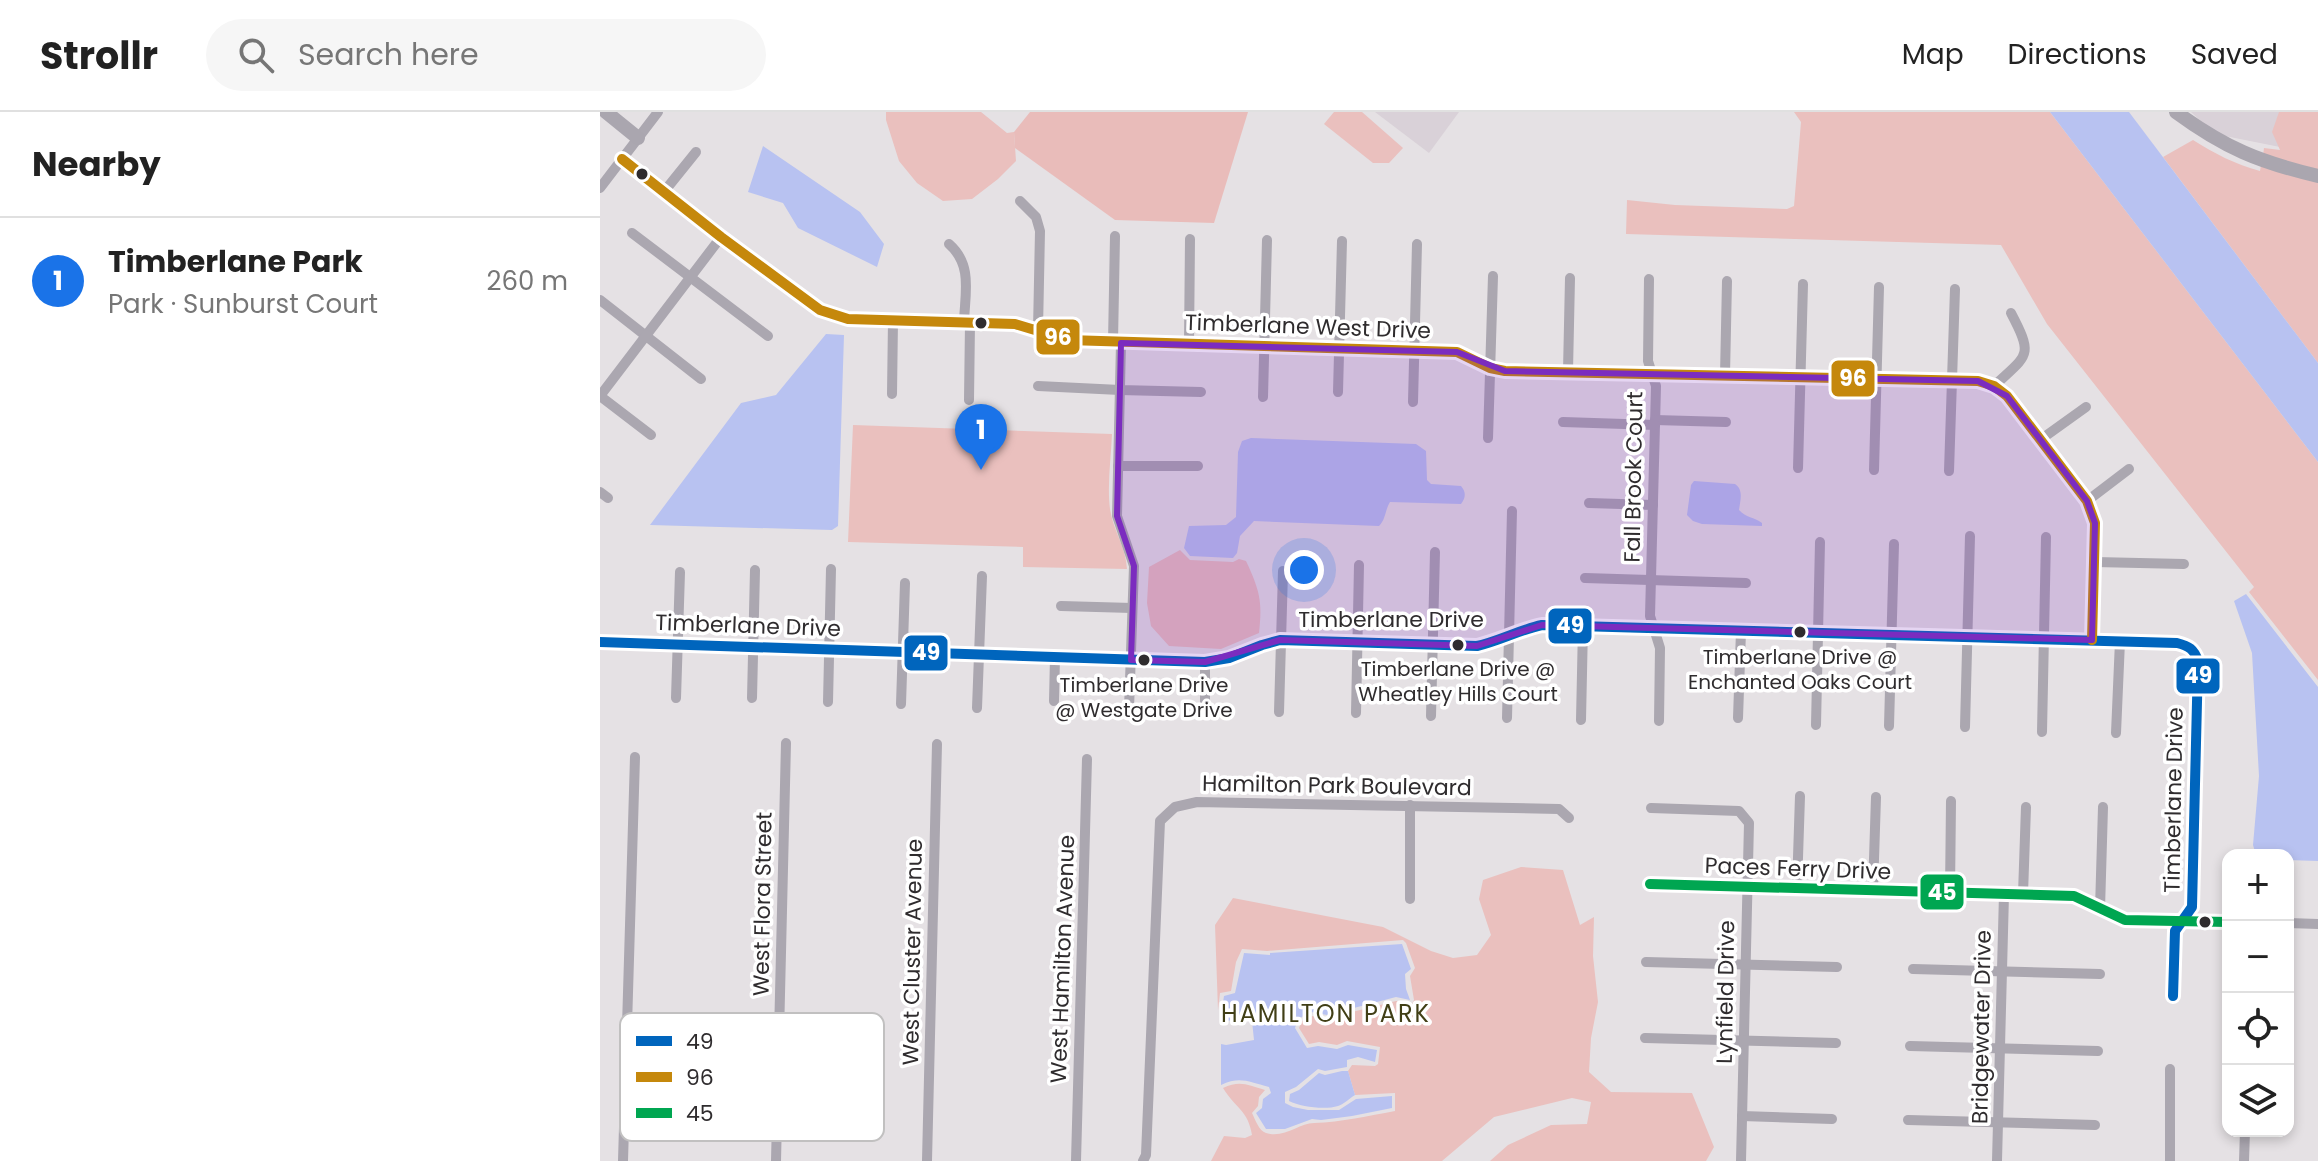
<!DOCTYPE html>
<html lang="en">
<head>
<meta charset="utf-8">
<style>
  :root { --surface:#fff; --page:#f6f6f6; --text:#222; --muted:#767676; --line:#e0e0e0; --accent:#1a73e8 }
  body { margin:0; font-family:Poppins,sans-serif; background:var(--page); color:var(--text) }
  .controls { position:absolute; right:24px; bottom:24px; display:grid; overflow:hidden; border-radius:16px; box-shadow:0 4px 12px #0003 }
  .controls button { width:72px; height:72px; display:grid; place-items:center; padding:0; border:0; border-bottom:2px solid var(--line); background:var(--surface); color:var(--text); font:40px sans-serif }
  .you { position:absolute; left:704px; top:458px; width:28px; height:28px; margin:-20px; border:6px solid #fff; border-radius:50%; background:#1a73e8; box-shadow:0 0 0 12px #1a73e833 }
  .badge { display:grid; place-items:center; width:52px; height:52px; border-radius:50%; background:var(--accent); color:#fff; font-size:26px; font-weight:700 }
  .pin { position:absolute; translate:-50% -66px; filter:drop-shadow(0 2px 4px #0008) }
  .pin::after { content:''; position:absolute; top:42px; width:28px; height:24px; background:inherit; clip-path:polygon(0 0,100% 0,50% 100%) }
  .list { margin:0; padding:0; list-style:none }
  h2 { display:flex; justify-content:space-between; align-items:center; height:104px; margin:0; padding:0 32px; font-size:34px }
  h2 small { font-size:26px; font-weight:400; color:var(--muted) }
  .list li { display:grid; grid-template-columns:52px 1fr auto; gap:24px; align-items:center; box-sizing:border-box; height:128px; padding:0 32px; border-top:2px solid var(--line) }
  .list b { display:block; font-size:30px; white-space:nowrap }
  .list p { margin:0; font-size:26px; white-space:nowrap; color:var(--muted) }
  .list em { font-size:26px; font-style:normal; color:var(--muted) }
  .icon { flex:none; width:44px; height:44px; fill:none; stroke:currentColor; stroke-width:2; stroke-linecap:round; stroke-linejoin:round }
  .map { position:relative; flex:none; width:1718px; height:1049px; overflow:hidden }
  header { display:flex; align-items:center; gap:48px; box-sizing:border-box; height:112px; padding:0 40px; background:var(--surface); border-bottom:2px solid var(--line) }
  header strong { font-size:38px }
  nav { display:flex; gap:44px; margin-inline-start:auto; font-size:28px }
  .search { width:560px; height:72px; background:var(--page); display:flex; align-items:center; gap:20px; box-sizing:border-box; padding:0 28px; border-radius:44px; color:var(--muted); font-size:30px }
  main { display:flex }
  aside { flex:1; background:var(--surface) }
  .map>svg:first-child { display:block }
</style>
</head>
<body>
<header>
<strong>Strollr</strong>
<div class="search"><svg class="icon" aria-label="search" viewBox="0 0 24 24"><circle cx="10" cy="10" r="6"/><path d="M15 15l6 6"/></svg>Search here</div>
<nav><a>Map</a><a>Directions</a><a>Saved</a></nav>
</header>
<main>
<aside>
<h2>Nearby<small></small></h2>
<ul class="list">
<li><span class="badge">1</span><div><b>Timberlane Park</b><p>Park · Sunburst Court</p></div><em>260 m</em></li>
</ul>
</aside>
<div class="map">
<svg width="1718" height="1049" viewBox="0 0 1718 1049">
  <rect width="100%" height="100%" fill="#e5e1e4"/>
  <!-- built -->
  <g fill="#d9d1d8">
    <path d="M775,0h84l-30,41z"/>
    <path d="M1591,0h97l-8,35 -65,-13z"/>
  </g>
  <!-- green -->
  <g fill="#eac0be">
    <path d="M286,0h95l26,21 7,-1 2,29 -18,18 -26,20 -29,2 -26,-18 -18,-22 -13,-41z"/>
    <path d="M734,0h28l41,36 -14,15h-16l-49,-39z"/>
    <path d="M1194,0h256l268,350v218l-69,-88 5,-5 -207,-263 -46,-79 -375,-11 1,-34 48,5 112,4 7,-3 7,-84z"/>
    <path d="M1679,0h39v59l-55,-15 1,-8 16,2 -8,-18z"/>
    <path d="M1593,28c22,14 42,24 67,31l1,-6 57,15v183l-155,-206z"/>
    <path d="M253,313l259,9c-1,24 -5,51 -2,75 3,21 16,38 17,60l-104,-2v-20l-175,-5z"/>
    <path d="M580,438l10,10 43,2 6,-3 7,2c13,28 17,40 13,72l-38,16 -52,-3 -18,-20 -4,-23 2,-36z"/>
    <path d="M921,755l42,3 17,55 14,-8 -1,39 5,46 -7,36 -2,34 22,20 81,1 22,54 -8,14h-216l18,-16 43,-20 36,-1 4,-22 -19,-4 -78,19 -52,44h-231l13,-25 21,2 7,-3c-4,-25 -16,-26 -29,-47 17,-8 25,-3 42,2l-6,7 -1,9 -6,7c3,6 7,18 14,20 18,6 33,-10 48,-10 28,-1 54,-7 81,-12v-18l-40,2 -7,-24 4,-6 23,1 3,-2 2,-17 -33,-6 -10,4 -18,-3 -10,2 -10,-16 3,-7 10,-5 16,2 68,-17 16,3 2,-4 -4,-24 5,-8 -9,-25 -3,-3 -136,11 -25,-2 -6,13 -5,29 -11,2 -2,17 -3,-85 18,-27 150,29 48,24 22,7 24,-3 14,-20 -12,-36 4,-19z"/>
  </g>
  <!-- forest -->
  <path fill="#e9bcba" d="M430,0h218l-34,111 -99,-3 -100,-72 -1,-16z"/>
  <!-- water -->
  <g fill="#b8c2f1">
    <path d="M1450,0h79l189,251v99z"/>
    <path d="M163,34l97,66 24,32 -7,23 -79,-39 -15,-25 -35,-11z"/>
    <path d="M226,222l18,1 -6,191 -6,4 -182,-5 91,-122 35,-8z"/>
    <path d="M651,326l165,6 10,7 1,29 4,4 30,2c5,6 5,11 0,18l-71,-2c-5,8 -4,17 -11,24l-125,-5 -14,15 -3,17 -4,5 -43,-2 -6,-8 5,-22 37,-1 10,-8 2,-65 4,-11z"/>
    <path d="M1094,369l41,3c9,6 5,17 4,26 7,8 15,7 23,13v3l-60,-2 -9,-3 -6,-6 4,-30z"/>
    <path d="M1646,482l72,93v174l-30,-1v-5h-32l-3,-10 6,-69 -7,-123 -18,-52z"/>
    <path d="M802,832l9,25 -6,5 1,15 4,11 -14,-3 -69,18 -16,-3 -13,7 -3,9 12,20 11,-2 19,3 11,-4 29,5 -2,12 -17,-5 -11,3v7l-22,4 -7,-2 -22,18 -11,5v11l8,4 15,3h31l17,-11 36,-3v12l-40,8 -31,4 -9,-1 -27,10h-19l-10,-16 6,-5 1,-9 8,-6 -2,-6c-20,-5 -29,-11 -48,-2v-41l5,1 28,-5 -2,-19 -10,-2 -16,2 -5,-6 3,-19 11,-3 9,-40 26,2v-2z"/>
    <path d="M742,959h6l7,24c-5,3 -12,10 -17,11 -13,4 -37,1 -49,-5l1,-7 9,-4 20,-17 6,2z"/>
  </g>
  <g fill="none" stroke-linecap="round" stroke-linejoin="round">
    <!-- street -->
    <g stroke="#aba7b0" stroke-width="10">
      <path d="M0,76l58,-76"/>
      <path d="M63,81l33,-41"/>
      <path d="M420,89l16,16 4,14 -2,99"/>
      <path d="M32,121l136,103"/>
      <path d="M349,132c24,21 16,49 15,78"/>
      <path d="M1049,167l-1,82 8,25 -6,230 10,32 -1,73"/>
      <path d="M0,188l101,79"/>
      <path d="M513,230l2,-106"/>
      <path d="M521,231l-4,173 17,50 -5,143"/>
      <path d="M589,232l1,-105"/>
      <path d="M968,259l2,-93"/>
      <path d="M1125,263l2,-94"/>
      <path d="M438,274l82,4 81,2"/>
      <path d="M1394,274c34,-32 40,-29 17,-73"/>
      <path d="M738,280l4,-151"/>
      <path d="M292,282l1,-74"/>
      <path d="M663,285l4,-157"/>
      <path d="M369,288l1,-77"/>
      <path d="M813,290l4,-158"/>
      <path d="M1055,308l71,2"/>
      <path d="M963,310l92,3"/>
      <path d="M51,323l-51,-39 121,-159"/>
      <path d="M888,326l5,-162"/>
      <path d="M1440,328l46,-33"/>
      <path d="M518,354h80"/>
      <path d="M1198,356l5,-184"/>
      <path d="M1274,358l5,-183"/>
      <path d="M1349,359l6,-182"/>
      <path d="M0,380l8,6"/>
      <path d="M1487,389l42,-32"/>
      <path d="M989,391l64,2"/>
      <path d="M1495,450l89,2"/>
      <path d="M985,466l161,5"/>
      <path d="M461,494l71,2"/>
      <path d="M76,586l4,-126"/>
      <path d="M152,586l3,-128"/>
      <path d="M454,589l1,-44"/>
      <path d="M228,590l3,-133"/>
      <path d="M301,592l4,-121"/>
      <path d="M377,596l5,-132"/>
      <path d="M605,598v-48"/>
      <path d="M679,600l4,-141"/>
      <path d="M756,601l3,-148"/>
      <path d="M831,604l4,-164"/>
      <path d="M907,606l5,-207"/>
      <path d="M1138,606l3,-87"/>
      <path d="M981,608l2,-94"/>
      <path d="M1216,613l4,-183"/>
      <path d="M1289,614l5,-182"/>
      <path d="M1365,615l5,-191"/>
      <path d="M1442,620l4,-195"/>
      <path d="M1516,621l4,-92"/>
      <path d="M1051,696l88,3 10,12 -8,338"/>
      <path d="M1050,772l424,12 51,24 103,2"/>
      <path d="M1197,776l3,-92"/>
      <path d="M1273,778l3,-93"/>
      <path d="M1350,780l1,-91"/>
      <path d="M1423,782l3,-87"/>
      <path d="M810,787v-94"/>
      <path d="M1500,797l3,-102"/>
      <path d="M1688,811l30,1"/>
      <path d="M1046,850l191,5"/>
      <path d="M1313,857l187,5"/>
      <path d="M1573,884l2,-65 9,-9"/>
      <path d="M1045,926l191,5"/>
      <path d="M1310,934l188,5"/>
      <path d="M1142,1004l90,3"/>
      <path d="M1308,1008l187,5"/>
      <path d="M23,1049l12,-404"/>
      <path d="M176,1049l10,-418"/>
      <path d="M327,1049l10,-417"/>
      <path d="M476,1049l11,-402"/>
      <path d="M543,1049l3,-6 14,-334 15,-14 22,-5 362,7 10,9"/>
      <path d="M1397,1049l7,-267"/>
      <path d="M1570,1049v-92"/>
      <path d="M1644,1049l1,-30"/>
    </g>
    <!-- secondary -->
    <g stroke="#aaa6af" stroke-width="14">
      <path d="M6,0l32,26"/>
      <path d="M1576,0c49,36 83,50 142,64"/>
      <path d="M22,47l99,78 99,73 28,9 167,5 53,16 389,12 33,16 15,3 473,10 16,5 13,10 80,105 8,22 -3,117"/>
      <path d="M0,530l605,20 24,-4 33,-13 18,-5 197,6c22,-5 42,-16 65,-21l635,18c12,3 17,6 21,18l-6,246 -8,15"/>
    </g>
    <defs>
      <path id="bus-1" d="M0,530l605,20 24,-4 33,-13 18,-5 197,6c22,-5 42,-16 65,-21l635,18c12,3 17,6 21,18l-6,246 -17,24 -2,65"/>
      <path id="bus-2" d="M22,47l99,78 99,73 28,9 167,5 53,16 389,12 33,16 15,3 473,10 16,5 13,10 80,105 8,22 -3,117"/>
      <path id="bus-3" d="M1050,772l424,12 51,24 103,2"/>
    </defs>
    <!-- bus-1 casing -->
    <use href="#bus-1" stroke="#fff" stroke-width="16"/>
    <!-- bus-2 casing -->
    <use href="#bus-2" stroke="#fff" stroke-width="16"/>
    <!-- bus-3 casing -->
    <use href="#bus-3" stroke="#fff" stroke-width="16"/>
    <!-- bus-1 -->
    <use href="#bus-1" stroke="#0065bd" stroke-width="10"/>
    <!-- bus-2 -->
    <use href="#bus-2" stroke="#c5880c" stroke-width="10"/>
    <!-- bus-3 -->
    <use href="#bus-3" stroke="#00a651" stroke-width="10"/>
  </g>
  <!-- marked area -->
  <path fill="#7b2cbf" fill-opacity="0.2" stroke="#7b2cbf" stroke-width="6" stroke-linejoin="round" d="M521,231l336,9 48,19 473,10 29,15 80,105 8,22 -3,117 -550,-15 -65,21 -197,-6 -75,22 -74,-2 3,-94 -17,-50z"/>
  <!-- markers -->
  <g fill="#2f2c2e" stroke="#fff" stroke-width="3">
    <circle cx="42" cy="62" r="7"/>
    <circle cx="381" cy="211" r="7"/>
    <circle cx="1200" cy="520" r="7"/>
    <circle cx="858" cy="533" r="7"/>
    <circle cx="544" cy="548" r="7"/>
    <circle cx="1605" cy="810" r="7"/>
  </g>
  <g text-anchor="middle" stroke-width="7" stroke-linejoin="round" paint-order="stroke">
    <!-- bus labels -->
    <g font-size="20" fill="#2f2c2e" stroke="#fff">
      <text x="1200" y="552">Timberlane Drive @<tspan x="1200" dy="25">Enchanted Oaks Court</tspan></text>
      <text x="858" y="564">Timberlane Drive @<tspan x="858" dy="25">Wheatley Hills Court</tspan></text>
      <text x="544" y="580">Timberlane Drive<tspan x="544" dy="25">@ Westgate Drive</tspan></text>
    </g>
    <!-- street labels -->
    <g font-size="22" fill="#2f2c2e" stroke="#fff">
      <text transform="translate(708 214) rotate(2)" y="8">Timberlane West Drive</text>
      <text transform="translate(1033 365) rotate(-89)" y="8">Fall Brook Court</text>
      <text x="791" y="515">Timberlane Drive</text>
      <text transform="translate(148 513) rotate(2)" y="8">Timberlane Drive</text>
      <text transform="translate(737 673) rotate(1)" y="8">Hamilton Park Boulevard</text>
      <text transform="translate(1573 688) rotate(-89)" y="8">Timberlane Drive</text>
      <text transform="translate(1198 756) rotate(2)" y="8">Paces Ferry Drive</text>
      <text transform="translate(162 792) rotate(-89)" y="8">West Flora Street</text>
      <text transform="translate(312 840) rotate(-89)" y="8">West Cluster Avenue</text>
      <text transform="translate(462 847) rotate(-88)" y="8">West Hamilton Avenue</text>
      <text transform="translate(1125 880) rotate(-89)" y="8">Lynfield Drive</text>
      <text transform="translate(1381 915) rotate(-89)" y="8">Bridgewater Drive</text>
    </g>
    <!-- neighbourhood labels -->
    <g font-size="24" letter-spacing="2" fill="#413f16" stroke="#fff">
      <text x="726" y="910">HAMILTON PARK</text>
    </g>
  </g>
  <!-- legend -->
  <rect x="20" y="901" width="264" height="128" rx="12" fill="#fff" stroke="#c1c0c0" stroke-width="2"/>
  <rect x="36" y="924" width="36" height="10" fill="#0065bd"/>
  <rect x="36" y="960" width="36" height="10" fill="#c5880c"/>
  <rect x="36" y="996" width="36" height="10" fill="#00a651"/>
  <g font-size="22" fill="#2f2c2e">
    <text x="86" y="937">49</text>
    <text x="86" y="973">96</text>
    <text x="86" y="1009">45</text>
  </g>
  <g stroke="#fff" stroke-width="3">
    <rect x="435" y="206" width="46" height="38" rx="8" fill="#c5880c"/>
    <rect x="1230" y="247" width="46" height="39" rx="8" fill="#c5880c"/>
    <rect x="947" y="495" width="46" height="38" rx="8" fill="#0065bd"/>
    <rect x="303" y="522" width="46" height="38" rx="8" fill="#0065bd"/>
    <rect x="1575" y="545" width="46" height="38" rx="8" fill="#0065bd"/>
    <rect x="1319" y="761" width="46" height="38" rx="8" fill="#00a651"/>
  </g>
  <g font-size="22" text-anchor="middle" font-weight="bold" fill="#fff">
    <text x="458" y="233">96</text>
    <text x="1253" y="274">96</text>
    <text x="970" y="521">49</text>
    <text x="326" y="548">49</text>
    <text x="1598" y="571">49</text>
    <text x="1342" y="788">45</text>
  </g>
</svg>
<div class="controls">
<button>+</button>
<button>−</button>
<button><svg class="icon" aria-label="locate" viewBox="0 0 24 24"><circle cx="12" cy="12" r="6"/><path d="M12 2v4M12 18v4M2 12h4M18 12h4"/></svg></button>
<button><svg class="icon" aria-label="layers" viewBox="0 0 24 24"><path d="M12 4l9 5-9 5-9-5zM3 14l9 5 9-5"/></svg></button>
</div>
<div class="you"></div>
<div class="pin badge" style="left:381px;top:358px">1</div>
</div>
</main>
</body>
</html>
